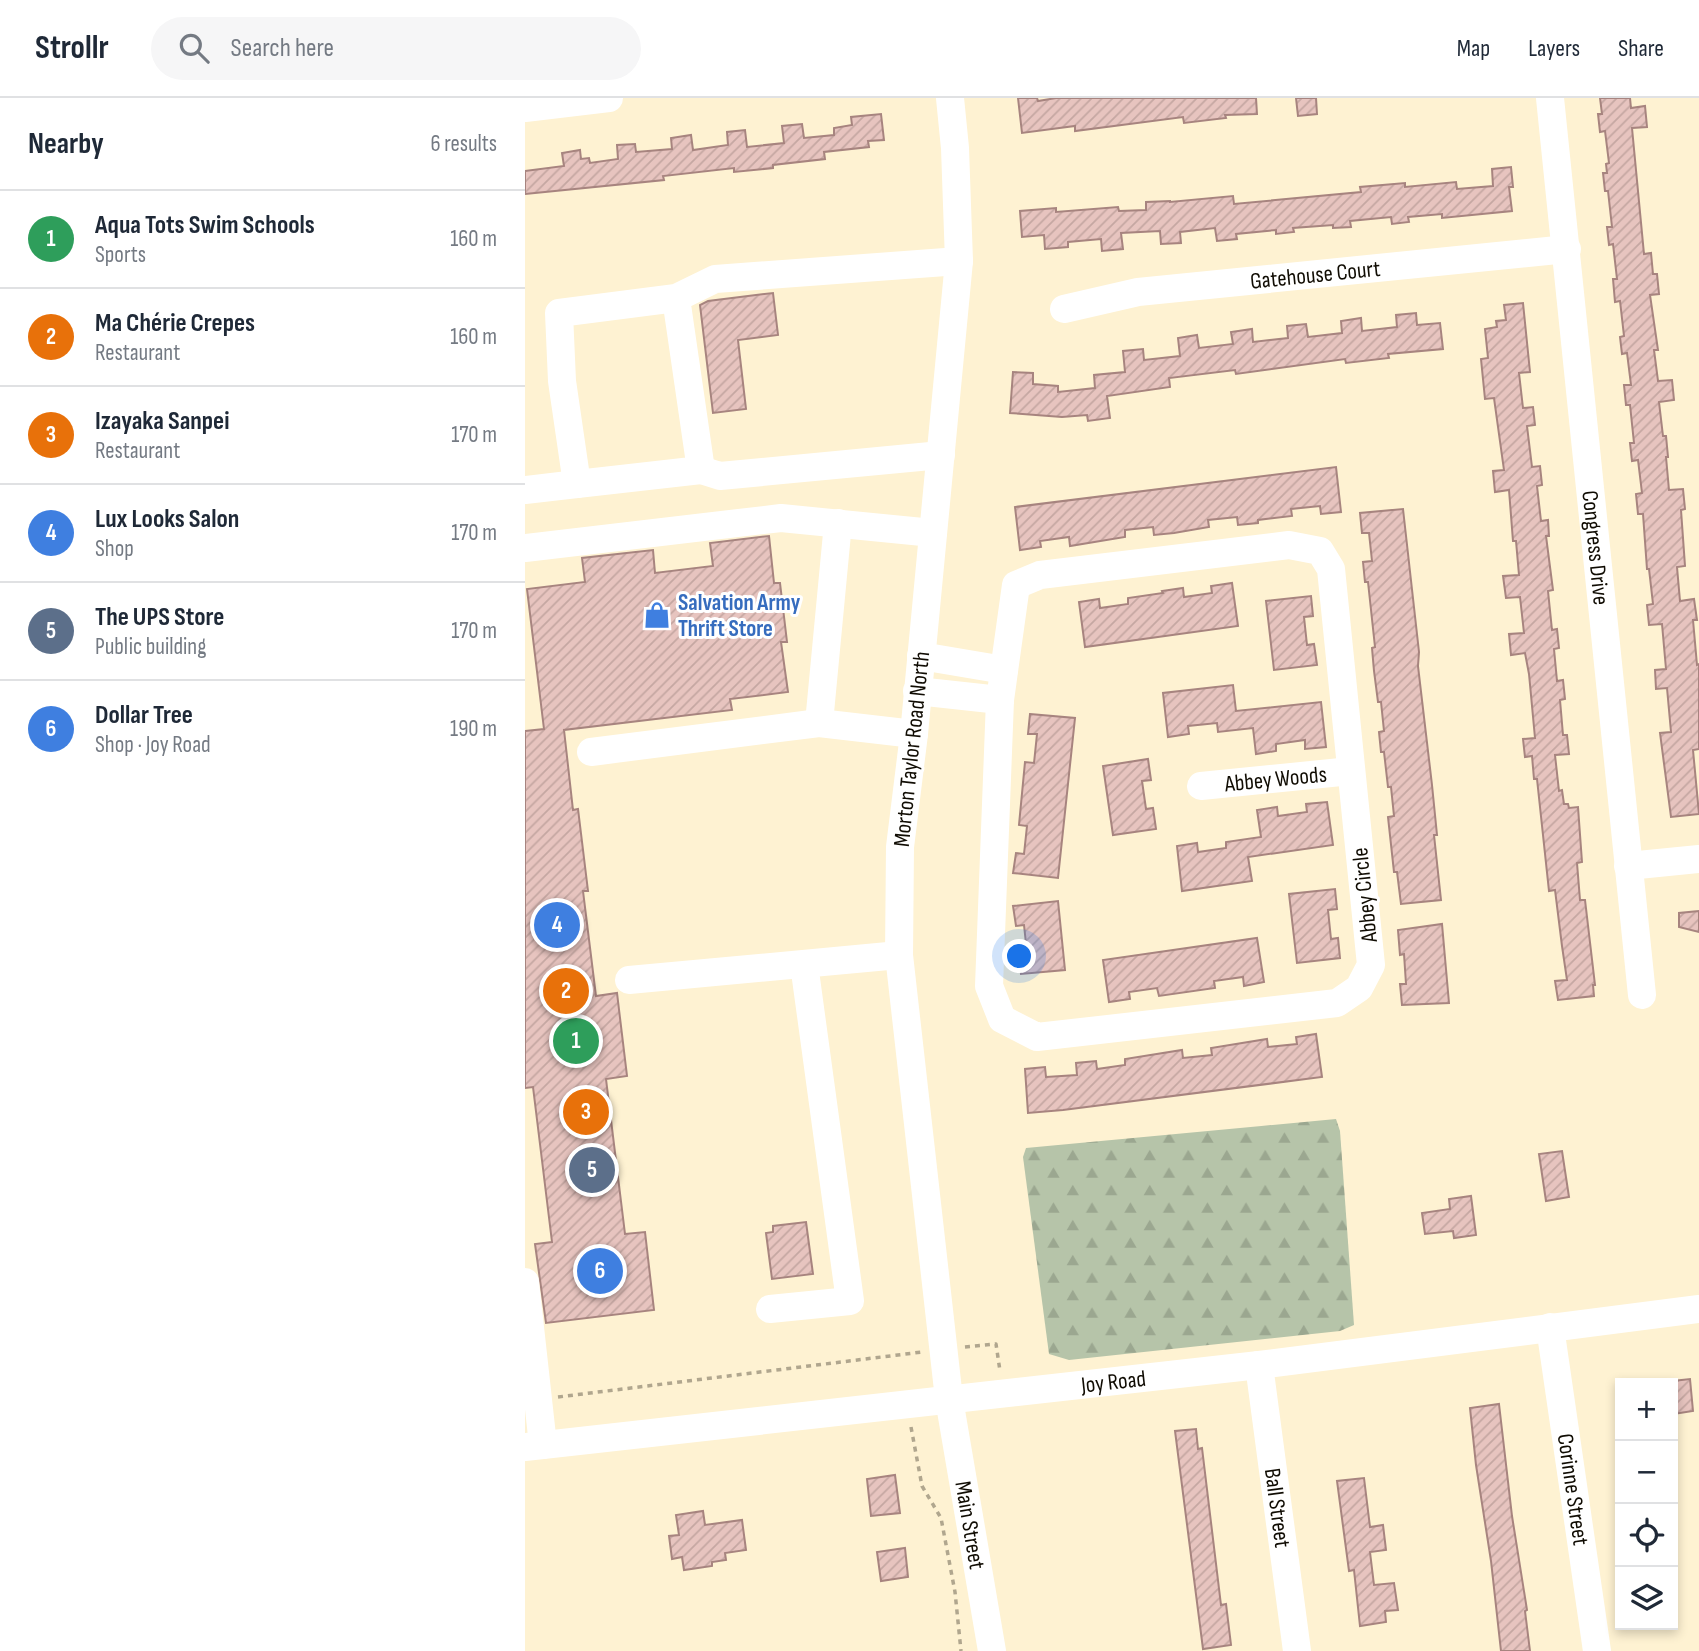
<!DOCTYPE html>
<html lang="en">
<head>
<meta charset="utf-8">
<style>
  :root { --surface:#fff; --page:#f6f6f7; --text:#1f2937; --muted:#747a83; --line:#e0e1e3; --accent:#ea580c }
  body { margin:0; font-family:"Sofia Sans Condensed",sans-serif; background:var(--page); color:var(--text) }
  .controls { position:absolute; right:21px; bottom:21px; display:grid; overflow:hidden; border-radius:0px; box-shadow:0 4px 10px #0003 }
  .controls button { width:63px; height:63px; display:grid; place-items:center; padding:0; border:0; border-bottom:2px solid var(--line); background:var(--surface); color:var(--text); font:35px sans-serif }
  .you { position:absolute; left:495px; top:859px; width:24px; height:24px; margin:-18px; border:5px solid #fff; border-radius:50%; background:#1a73e8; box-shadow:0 0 0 10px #1a73e833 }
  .badge { display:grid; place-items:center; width:46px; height:46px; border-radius:50%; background:var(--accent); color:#fff; font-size:23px; font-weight:700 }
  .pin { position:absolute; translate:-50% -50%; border:4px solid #fff; box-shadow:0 2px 7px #0006 }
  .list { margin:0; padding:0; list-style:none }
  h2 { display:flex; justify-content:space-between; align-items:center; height:91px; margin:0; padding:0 28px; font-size:30px }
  h2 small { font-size:23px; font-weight:400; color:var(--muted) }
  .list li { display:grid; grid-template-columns:46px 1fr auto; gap:21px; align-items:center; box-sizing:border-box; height:98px; padding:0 28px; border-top:2px solid var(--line) }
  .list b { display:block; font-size:26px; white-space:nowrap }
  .list p { margin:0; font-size:23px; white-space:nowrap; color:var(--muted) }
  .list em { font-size:23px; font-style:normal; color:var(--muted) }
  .icon { flex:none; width:38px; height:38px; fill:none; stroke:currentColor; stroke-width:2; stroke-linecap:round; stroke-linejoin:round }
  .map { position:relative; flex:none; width:1174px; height:1553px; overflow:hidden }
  header { display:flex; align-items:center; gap:42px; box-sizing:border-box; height:98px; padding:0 35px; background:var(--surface); border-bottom:2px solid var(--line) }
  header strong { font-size:33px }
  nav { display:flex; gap:38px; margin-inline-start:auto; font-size:24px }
  .search { width:490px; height:63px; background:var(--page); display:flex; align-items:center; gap:18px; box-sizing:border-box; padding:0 24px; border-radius:38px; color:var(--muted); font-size:26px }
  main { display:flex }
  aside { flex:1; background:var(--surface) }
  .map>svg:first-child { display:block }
</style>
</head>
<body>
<header>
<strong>Strollr</strong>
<div class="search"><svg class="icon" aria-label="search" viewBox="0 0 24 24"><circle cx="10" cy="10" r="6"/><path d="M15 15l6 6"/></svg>Search here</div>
<nav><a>Map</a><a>Layers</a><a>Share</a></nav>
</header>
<main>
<aside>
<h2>Nearby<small>6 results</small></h2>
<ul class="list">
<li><span class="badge" style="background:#2e9e5b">1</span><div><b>Aqua Tots Swim Schools</b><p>Sports</p></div><em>160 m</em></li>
<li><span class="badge" style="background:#e8710a">2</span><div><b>Ma Chérie Crepes</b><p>Restaurant</p></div><em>160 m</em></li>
<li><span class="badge" style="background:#e8710a">3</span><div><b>Izayaka Sanpei</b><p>Restaurant</p></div><em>170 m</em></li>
<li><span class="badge" style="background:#3f7fe0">4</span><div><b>Lux Looks Salon</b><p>Shop</p></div><em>170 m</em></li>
<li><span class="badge" style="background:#5c6f8a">5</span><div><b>The UPS Store</b><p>Public building</p></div><em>170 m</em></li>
<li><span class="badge" style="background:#3f7fe0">6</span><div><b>Dollar Tree</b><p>Shop · Joy Road</p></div><em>190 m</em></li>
</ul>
</aside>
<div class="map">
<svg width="1174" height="1553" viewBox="0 0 1174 1553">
  <defs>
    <pattern id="forest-firs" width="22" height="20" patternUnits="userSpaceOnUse" patternTransform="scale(1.75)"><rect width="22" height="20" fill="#b6c4a9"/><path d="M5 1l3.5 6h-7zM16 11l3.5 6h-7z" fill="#9ba790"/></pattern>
    <pattern id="building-hatch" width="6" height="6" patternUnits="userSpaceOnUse" patternTransform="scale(1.75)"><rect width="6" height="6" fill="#e7c4bf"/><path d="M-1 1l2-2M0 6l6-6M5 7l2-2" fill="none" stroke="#c5a7a2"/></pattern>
  </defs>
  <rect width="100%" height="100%" fill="#fef2d2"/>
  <!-- forest -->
  <path fill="url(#forest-firs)" d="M811,1021l4,12 14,194 -14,6 -271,29 -20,-6 -26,-197 3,-9z"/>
  <!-- building -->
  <g fill="url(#building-hatch)" stroke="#a7847f" stroke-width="2">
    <path d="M493,0h19l1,3 18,-3h200l1,16 -32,1 1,3 -42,5 -1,-6 -108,14v-5l-53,7z"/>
    <path d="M771,0h20l1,16 -19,2z"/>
    <path d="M1075,0h30l1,10 14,-2 2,21 -15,1 12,126 7,-1 2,21h4l2,20 -9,1 8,55h-4l4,31 14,-1 2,20 -15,2 4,34h3l2,21h-2l3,33 14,-1 2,20 -4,1 4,56 -8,1 3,34 14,-2 3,21h-4l4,45 2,-1v85l-6,1 6,64 -28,3 -11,-84 11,-1 -4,-44 -11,1 -1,-19 11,-1 -4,-45 -13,1 -2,-20 6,-1 -4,-35h-2l-4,-55h-5l-2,-20 6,-1 -4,-33 -6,1 -2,-18h4l-4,-38h-4l-2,-20h7l-4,-32 -5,1 -2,-17 4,-1 -4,-35 -5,1 -2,-23h4l-4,-35 -4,1 -2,-18h5l-4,-36h-3l-2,-18h4l-1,-9 3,-1 -4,-32 -5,1 -2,-18h4z"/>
    <path d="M356,16l3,26 -16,1 1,6 -45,5 1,7 -52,6v3l-39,4v-4l-71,8 1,4 -139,14v-23l39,-5 -2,-13 18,-3 1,9 8,-1 1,5 28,-4 -1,-14 18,-1 1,8 36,-3 -1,-11 20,-3 2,15 35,-5 -1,-13 18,-2 2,17 37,-4 -2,-17 20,-2 2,14 30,-3v-7l18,-3 -1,-8z"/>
    <path d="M986,69l2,20h-4l3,24 -70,7v-4l-34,3 1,5 -17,2 -1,-7 -41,4 1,6 -18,1v-3l-40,3 1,4 -18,2v-4l-40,4 1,5 -20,2 -2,-13 -35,4 1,11 -20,1 -1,-13 -39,2 2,16 -21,2 -1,-12 -33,3v5l-23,2 -1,-14 -22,2 -2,-26 36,-3v4l62,-5 1,4 27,-1v-8l24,-1v1l63,-6 1,8 127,-12 -1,-5 45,-4v4l51,-5 1,7 36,-3 -1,-17z"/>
    <path d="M248,195l5,42 -40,5 8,69 -33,4 -13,-108 8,-4z"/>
    <path d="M998,205l7,69 -11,1 4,35 10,-1 2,18 -8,1 5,41 8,-1 2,19 -5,1 4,35 7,-1 1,16h-3l7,54 -5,1 4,39 5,-1 2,19 -5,1 3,32 6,-1 2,19 -5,1 3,35h4l2,19 -14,1 4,36 3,-1 2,14h4l1,4 9,-1 4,55 -5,1 3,37h5l10,85h-2l1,11 -36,4 -3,-19 12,-1 -5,-34 -7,-56 -6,1 -12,-112h-3l-2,-23 -7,1 -2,-18 12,-1 -6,-64 -4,-21 -14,2 -2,-21 15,-1 -4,-36 -14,1 -3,-22 16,-1 -3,-34h-3l-4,-51 -14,2 -2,-21 11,-1 -10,-72 -9,1 -4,-40 7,-1 -3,-29 12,-2 -1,-6 10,-1 -2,-15z"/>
    <path d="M891,215l1,12 23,-2 3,26 -55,5 1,4 -43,5 -1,-4 -109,15 -1,-4 -66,8 1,9 -63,9 3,22 -22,3 -1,-6 -25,2 -52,-4 3,-41 20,1v11l25,2v6l37,-4 -1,-13 31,-3 -2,-21 20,-2 1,11 36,-4 -2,-18 19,-3 2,13 34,-4 -2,-12 21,-3 1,13 35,-4 -1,-12 19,-2 2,13 34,-4 -1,-12 20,-3 1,13 35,-4 -1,-12z"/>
    <path d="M811,369l5,45 -20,2 -1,-8 -29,3 1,7 -34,4v3l-20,2 -1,-8 -29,3 1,7 -35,6 -20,2 -1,-8 -28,3v7l-55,9 -1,-9 -29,4 1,6 -21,3 -5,-43z"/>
    <path d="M878,411l16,143 -1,14 14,119 5,50h-3l7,65 -40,4 -4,-32h-3l-6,-55 6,-1 -3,-29h-3l-4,-35h-3l-2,-20 5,-1 -3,-29h-3l-4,-31 -2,-23 3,-1 -7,-65h-3l-2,-20 9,-1 -3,-28h-7l-2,-20z"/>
    <path d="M244,438l5,47h6l7,59h-6l7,50 -58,7 2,11 -168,20 9,80 5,-1 10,82h-5l13,105 21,-3 10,83 -21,3 19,155 20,-2 9,78 -108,13 -11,-79 17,-2 -19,-155 -8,1v-357l19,-2 -17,-140 58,-7 -3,-24 71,-8 2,23 58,-7 -3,-23z"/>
    <path d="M707,485l6,43 -153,21 -6,-45 20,-3 1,9 28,-4v-6l35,-5 -1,-2 21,-3 1,9 28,-4 -1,-7z"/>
    <path d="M786,498l2,20 -9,1 3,28 7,-1 3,21 -43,5 -8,-69z"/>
    <path d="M708,587l3,26 85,-9 5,45 -21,2v-9l-29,4v7l-20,3 -3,-26 -35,4 -1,-9 -29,3 1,8 -21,3 -5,-44z"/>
    <path d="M505,616l45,4 -17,160 -45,-5 3,-20 8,1 3,-28 -8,-1 6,-63 9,1 3,-29h-9z"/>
    <path d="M623,661l3,21 -9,1 4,28 7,-1 3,21 -43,6 -10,-69z"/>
    <path d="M802,704l6,43 -85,12 4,24 -70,10 -5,-45 20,-3 1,9 28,-4v-6l35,-5 -4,-27 20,-3 1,9 29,-4 -1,-8z"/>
    <path d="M810,791l2,20 -9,1 3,29 7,-1 2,20 -43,5 -8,-69z"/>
    <path d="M533,803l7,69 -44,4 -2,-20 8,-1 -3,-28 -8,1 -3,-20z"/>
    <path d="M1174,813v21l-20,-5v-14z"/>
    <path d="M917,826l7,79 -47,2 -2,-21h6l-2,-30 -4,1 -2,-25z"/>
    <path d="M732,840l7,44 -20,4 -1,-9 -29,4 1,7 -56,8 -2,-8 -28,4 1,7 -21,3 -6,-42z"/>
    <path d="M791,936l6,43 -259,33 -35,3 -3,-44 20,-2 1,10 31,-2 -1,-12 20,-2 1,8 28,-4v-6l57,-9 1,8 29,-3 -1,-7 56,-9 1,8 29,-3 -1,-7z"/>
    <path d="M1037,1053l7,46 -23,4 -7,-47z"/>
    <path d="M946,1098l5,39 -22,3 -1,-7 -28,3 -3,-21 28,-4 -1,-10z"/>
    <path d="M281,1124l7,52 -41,5 -6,-46 7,-1v-6z"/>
    <path d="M1165,1281l3,32 -20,3v-33z"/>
    <path d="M974,1306l13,112 15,94 -2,1 5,40h-29l-10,-90 -15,-96 -6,-57z"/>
    <path d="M671,1331l2,20 4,-1 19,157 5,-1 5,41 -28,4 -28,-218z"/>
    <path d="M370,1377l5,38 -29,3 -4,-37z"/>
    <path d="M839,1380l6,49 13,-2 3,25 -16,2 4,33 20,-2 4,27 -13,1 1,11 -26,4 -6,-56 -5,1 -12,-90z"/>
    <path d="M178,1413l2,14 37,-5 4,30 -21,3 1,7 -14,2v4l-28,4 -2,-13 -10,2 -3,-23 10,-1 -3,-20z"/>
    <path d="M380,1450l3,29 -27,4 -4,-29z"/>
  </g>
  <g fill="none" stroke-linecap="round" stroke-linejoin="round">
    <!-- path -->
    <g stroke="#b0a68e" stroke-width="3.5" stroke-dasharray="5 5" stroke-linecap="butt">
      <path d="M440,1249l31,-3 4,27"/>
      <path d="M33,1299l364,-45"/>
      <path d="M386,1329l11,59 19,32 14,74 6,59"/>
    </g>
    <!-- minor -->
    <g stroke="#fff" stroke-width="28">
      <path id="s1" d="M425,0l5,50 4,113 -45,473 -14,113 -1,108 50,444 43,252"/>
      <path id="s2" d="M1025,0l92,897"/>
      <path d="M0,10l84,-10"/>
      <path d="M151,200l25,172 -124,14 -15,-103 -3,-68 117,-15 39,-19 244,-18"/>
      <path id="s3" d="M539,211l74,-17 429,-43"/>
      <path d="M176,372l19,6 221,-21"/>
      <path d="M0,392l52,-6"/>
      <path d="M764,447l31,6 11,18 40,396 -12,23 -22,15 -300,34 -35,-18 -13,-33 11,-286 16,-115 24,-10z"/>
      <path d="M0,450l256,-30 152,15"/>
      <path d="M396,558l83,14"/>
      <path d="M392,593l83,9"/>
      <path d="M294,625l19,-200"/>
      <path d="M66,654l228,-29 95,11"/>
      <path id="s4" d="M676,688l150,-15"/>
      <path d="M1103,768l71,-7"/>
      <path d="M104,882l270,-25"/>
      <path d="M0,1184l18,163"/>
      <path d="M245,1211l80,-8 -46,-337"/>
      <path id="s5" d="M1025,1229l47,324"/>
      <path id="s6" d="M734,1267l38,286"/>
      <path id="s7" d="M0,1349l734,-82 440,-56"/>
    </g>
  </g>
  <!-- icons -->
  <defs>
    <symbol id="shop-bare" viewBox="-9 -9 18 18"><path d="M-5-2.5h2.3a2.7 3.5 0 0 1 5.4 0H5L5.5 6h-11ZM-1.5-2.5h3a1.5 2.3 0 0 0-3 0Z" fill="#3f7fe0" stroke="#fff" stroke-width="2.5" paint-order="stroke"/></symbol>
  </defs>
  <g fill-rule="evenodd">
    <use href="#shop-bare" x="113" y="498" width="38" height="38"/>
  </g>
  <g text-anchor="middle" stroke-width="6" stroke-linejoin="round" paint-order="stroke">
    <!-- street labels -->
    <g font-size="23" fill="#100c03" stroke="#fff">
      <text dy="8" stroke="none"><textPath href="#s3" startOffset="254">Gatehouse Court</textPath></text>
      <text dy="8" stroke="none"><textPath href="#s2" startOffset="452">Congress Drive</textPath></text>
      <text transform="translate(386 651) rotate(-84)" y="8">Morton Taylor Road North</text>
      <text dy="8" stroke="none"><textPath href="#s4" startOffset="75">Abbey Woods</textPath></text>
      <text transform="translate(839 797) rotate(-96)" y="8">Abbey Circle</text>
      <text dy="8" stroke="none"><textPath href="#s7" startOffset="592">Joy Road</textPath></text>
      <text dy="8" stroke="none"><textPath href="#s5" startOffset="164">Corinne Street</textPath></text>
      <text dy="8" stroke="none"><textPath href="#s6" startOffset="144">Ball Street</textPath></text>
      <text dy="8" stroke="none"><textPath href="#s1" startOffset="1435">Main Street</textPath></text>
    </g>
    <!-- shop labels -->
    <g font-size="23" font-weight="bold" fill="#366cbe" stroke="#fff" text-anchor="start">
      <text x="153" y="512">Salvation Army<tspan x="153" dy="26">Thrift Store</tspan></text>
    </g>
  </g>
</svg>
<div class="controls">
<button>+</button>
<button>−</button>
<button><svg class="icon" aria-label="locate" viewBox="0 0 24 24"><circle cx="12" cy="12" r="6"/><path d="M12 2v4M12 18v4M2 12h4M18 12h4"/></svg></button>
<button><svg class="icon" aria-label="layers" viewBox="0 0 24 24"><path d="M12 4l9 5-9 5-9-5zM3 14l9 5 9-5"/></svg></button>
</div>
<div class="you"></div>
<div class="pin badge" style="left:51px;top:943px;background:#2e9e5b">1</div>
<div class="pin badge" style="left:41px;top:893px;background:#e8710a">2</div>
<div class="pin badge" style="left:61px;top:1014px;background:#e8710a">3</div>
<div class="pin badge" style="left:32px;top:827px;background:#3f7fe0">4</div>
<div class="pin badge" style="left:67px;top:1072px;background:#5c6f8a">5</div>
<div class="pin badge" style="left:75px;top:1173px;background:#3f7fe0">6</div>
</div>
</main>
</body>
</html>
